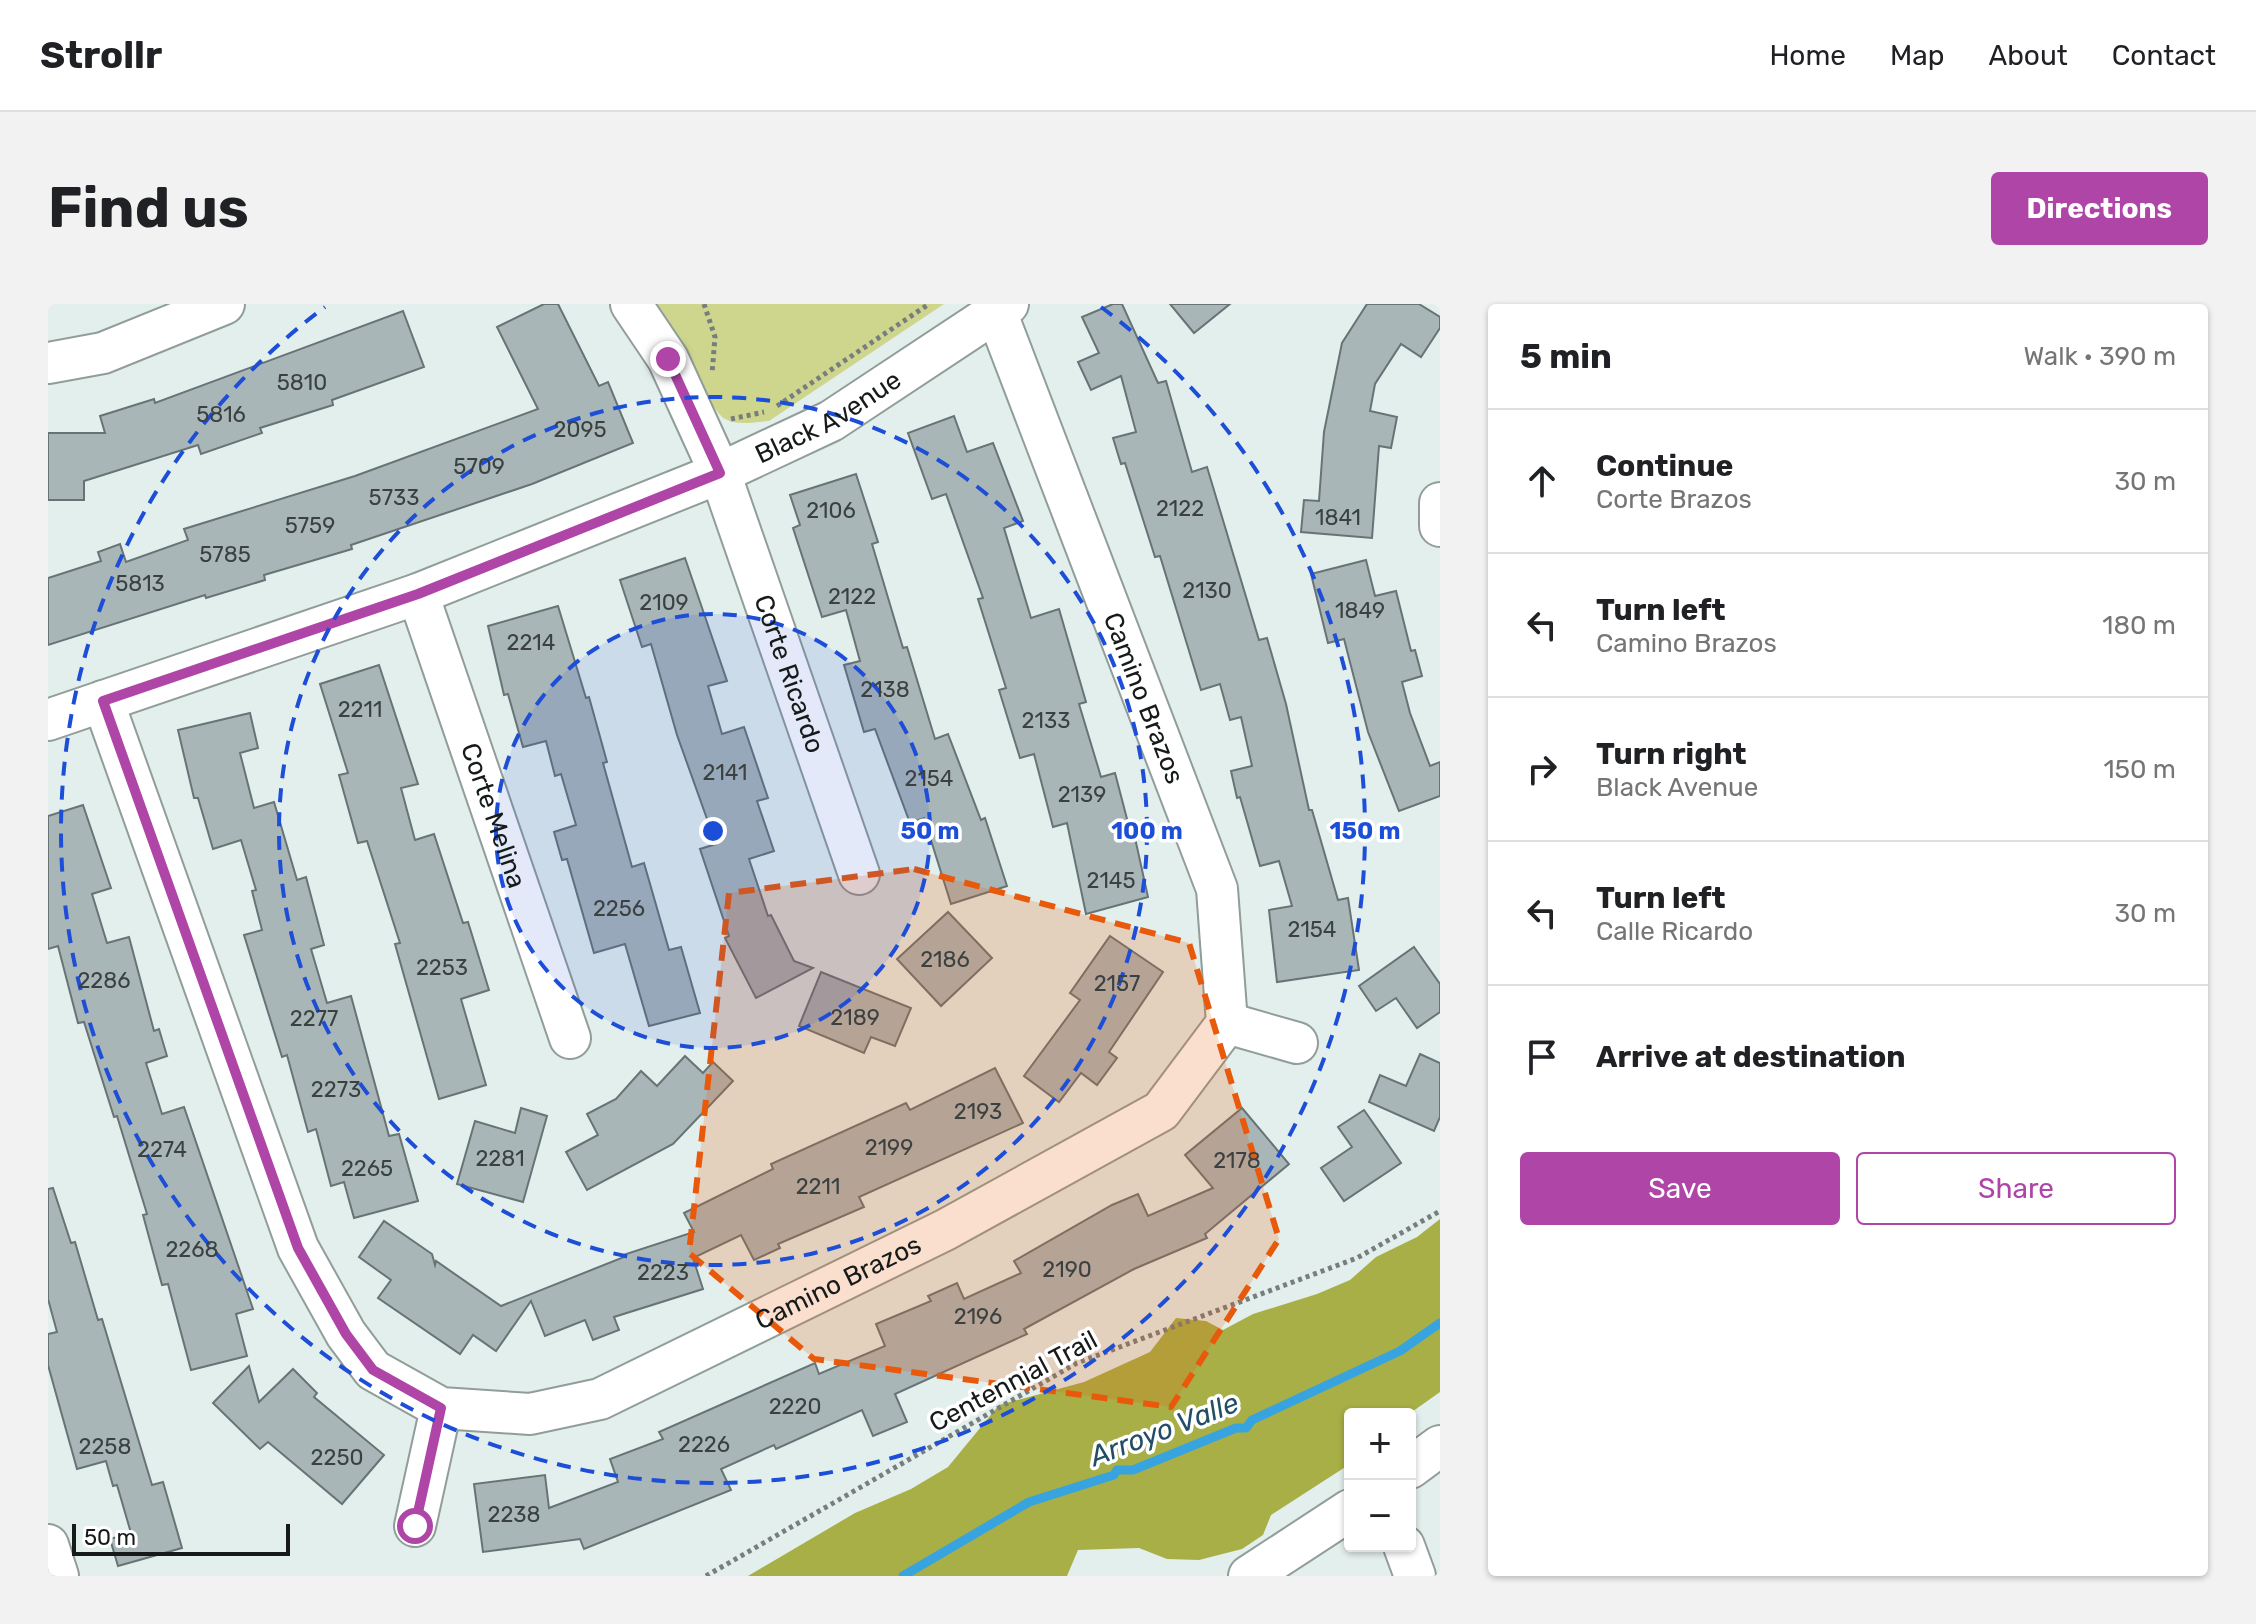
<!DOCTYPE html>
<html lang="en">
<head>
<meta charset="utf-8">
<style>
  :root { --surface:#fff; --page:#f2f2f2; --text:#202124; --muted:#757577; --line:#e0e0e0; --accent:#ae45a7 }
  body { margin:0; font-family:Rubik,sans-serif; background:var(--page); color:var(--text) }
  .controls { position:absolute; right:24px; bottom:24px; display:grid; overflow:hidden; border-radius:8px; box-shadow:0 2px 6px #0004 }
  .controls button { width:72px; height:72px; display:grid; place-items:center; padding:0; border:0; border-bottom:2px solid var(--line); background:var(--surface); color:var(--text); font:40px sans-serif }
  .scale { position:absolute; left:24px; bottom:20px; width:218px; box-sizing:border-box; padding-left:8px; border:4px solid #161a19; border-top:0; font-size:22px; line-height:28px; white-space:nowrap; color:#161a19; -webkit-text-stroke:6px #fff; paint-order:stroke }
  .stop { position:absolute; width:24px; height:24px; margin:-18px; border:6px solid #ae45a7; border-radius:50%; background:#fff }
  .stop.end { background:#ae45a7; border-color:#fff; box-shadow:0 2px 8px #0008 }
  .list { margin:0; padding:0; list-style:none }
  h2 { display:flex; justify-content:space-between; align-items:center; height:104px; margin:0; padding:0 32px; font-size:34px }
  h2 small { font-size:26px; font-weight:400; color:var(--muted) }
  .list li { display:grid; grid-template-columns:52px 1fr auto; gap:24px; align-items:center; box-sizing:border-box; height:144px; padding:0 32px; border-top:2px solid var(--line) }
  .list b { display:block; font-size:30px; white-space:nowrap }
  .list p { margin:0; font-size:26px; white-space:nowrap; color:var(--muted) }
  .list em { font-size:26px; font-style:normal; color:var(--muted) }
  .actions { display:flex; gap:16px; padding:24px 32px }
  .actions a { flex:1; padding:18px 0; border:2px solid var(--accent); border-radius:8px; text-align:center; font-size:28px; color:var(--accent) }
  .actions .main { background:var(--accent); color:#fff }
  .icon { flex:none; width:44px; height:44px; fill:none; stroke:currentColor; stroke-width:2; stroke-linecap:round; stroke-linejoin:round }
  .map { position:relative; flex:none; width:1392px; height:1272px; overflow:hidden; border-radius:8px }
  header { display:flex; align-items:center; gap:48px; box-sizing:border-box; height:112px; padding:0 40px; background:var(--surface); border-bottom:2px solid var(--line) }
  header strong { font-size:38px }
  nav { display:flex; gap:44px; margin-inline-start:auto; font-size:28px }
  .intro { display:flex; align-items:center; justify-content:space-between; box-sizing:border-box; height:192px; padding:0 48px }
  h1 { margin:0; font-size:56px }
  .button { padding:20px 36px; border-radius:8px; background:var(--accent); color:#fff; font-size:28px; font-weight:700 }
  main { display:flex; gap:48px; padding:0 48px }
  aside { flex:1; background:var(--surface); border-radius:8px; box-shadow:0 2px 6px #0004 }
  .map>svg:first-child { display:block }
</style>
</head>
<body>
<header>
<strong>Strollr</strong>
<nav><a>Home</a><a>Map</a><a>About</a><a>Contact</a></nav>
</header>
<div class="intro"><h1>Find us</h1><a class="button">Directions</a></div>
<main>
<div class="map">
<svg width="1392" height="1272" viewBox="0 0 1392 1272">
  <rect width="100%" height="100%" fill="#e3efec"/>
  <!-- green -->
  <path fill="#ced58d" d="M609,0h287l-175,117c-14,1 -31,5 -44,-2 -15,-8 -57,-95 -68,-115z"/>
  <!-- forest -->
  <path fill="#a8af46" d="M1392,915v173l-31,22h-59v50l-79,51 -8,20 -21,14 -43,11 -32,-1 -28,-11 -61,2 -11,26h-319l107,-63 56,-24 37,-22 51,-62 85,-23 66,-30 26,-34 30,3 17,9 30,-16 64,-20 33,-14 26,-23 41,-20z"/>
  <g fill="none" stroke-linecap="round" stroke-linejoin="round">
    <!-- stream -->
    <path stroke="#38a4df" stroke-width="9" d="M855,1272l126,-74 85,-27 3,-5h16l103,-42h10l6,-8 148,-69 40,-28"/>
  </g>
  <!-- building -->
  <g fill="#a9b6b8" stroke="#687375" stroke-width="2">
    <path d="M496,0h14l41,82 9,-4 25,61 -101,41 -181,61 1,4 -88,26 1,5 -59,18 -1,-3 -157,50v-67l53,-17 -3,-9 22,-8 6,18 62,-22 -4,-11 171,-53 183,-67 -41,-82z"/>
    <path d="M1065,0h9l36,79 8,-2 26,91 15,-5 52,173 8,-2 19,66 23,106h3l26,90 10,-2 11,72 -82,12 -8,-72 23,-4 -13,-45 -19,5 -20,-69 -3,1 -6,-27 21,-5 -11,-49 -11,3 -10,-36 -19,6 -41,-134 -5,1 -30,-94 -4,1 -8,-26 23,-6 -15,-56 -30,14 -13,-28 21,-9 -17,-36z"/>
    <path d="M1122,0h60l-36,29z"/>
    <path d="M1319,0h52l21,13v11l-19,29 -20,-13 -26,40 -5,27 27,6 -6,31 -12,-2 -7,92 -71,-6 3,-32 15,1 5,-69 18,-89z"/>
    <path d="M355,7l21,56 -92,33 1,5 -73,23 2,5 -61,21 -3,-9 -114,36v19h-36v-67h57l-5,-17 54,-17 1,4z"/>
    <path d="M906,112l13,36 26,-9 30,78 -19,7 27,90 28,-9 27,93 -7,2 22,73 14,-4 17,65h3l13,59 -62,17 -19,-91 -14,4 -19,-73 -14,4 -21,-68 7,-2 -28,-89 5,-1 -37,-104 -14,5 -24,-66z"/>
    <path d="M808,170l22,68 -6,2 31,104 4,-1 28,92 13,-5 33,86 4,-2 22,68 -56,18 -27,-86 -14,5 -35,-94 -11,3 -20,-67 16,-4 -14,-51 -24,7 -29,-89 7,-3 -10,-30z"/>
    <path d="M637,254l42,123 -19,5 14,48 22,-7 24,71 -11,3 17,50 -25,8 19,57 3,-1 23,46 19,7 -57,30 -31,-60 4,-2 -29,-87 16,-5 -39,-109 -26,-91 -9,3 -22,-67z"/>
    <path d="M1318,256l9,36 21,-5 15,60 4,-1 7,26 -20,6 8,31 20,53 10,-4v34l-41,15 -31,-79 -24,-93 -16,4 -17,-69z"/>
    <path d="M510,302l28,92 3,-1 18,65 -4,1 29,104 12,-4 25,87 12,-3 19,66 -51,13 -24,-82 -31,9 -27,-94 -5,1 -8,-28 22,-7 -15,-51 -6,2 -9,-35 -23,6 -15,-53 -4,1 -16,-69z"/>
    <path d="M331,361l39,119 -17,4 14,52 19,-6 29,89 5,-1 21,68 -28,9 25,86 -47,14 -44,-155 5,-1 -33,-102 -9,2 -19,-68 9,-2 -28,-89z"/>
    <path d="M202,409l8,35 -18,5 14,55 20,-6 23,78 9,-3 18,68 -13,4 16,54 24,-7 38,140 10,-2 19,67 -64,17 -10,-36 -13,4 -15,-57 -8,3 -21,-77 -5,2 -38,-122 18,-5 -10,-39 4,-1 -15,-50 -28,9 -15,-51h-4l-16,-68z"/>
    <path d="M35,501l28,83 -19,6 15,49 22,-6 25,94 5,-2 8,27 -21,7 16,51 22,-7 69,202 -17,5 11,42 -56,14 -23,-86 -6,1 -19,-70 4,-1 -30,-98 -3,1 -30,-95 -6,1 -20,-77 -10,3v-133z"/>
    <path d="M900,608l44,46 -51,48 -44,-47z"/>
    <path d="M1062,632l53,36 -54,80 8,6 -20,27 -16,-12 -22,29 -35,-26 56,-76 -10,-7z"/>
    <path d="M1366,643l26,37v28l-23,16 -21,-30 -20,13 -17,-25z"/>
    <path d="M773,668l90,36 -16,38 -24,-9 -7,16 -65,-27z"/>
    <path d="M1372,750l20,9v54l-6,14 -65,-29 11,-27 26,11z"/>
    <path d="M637,752l18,17 10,-11 20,19 -60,63 -86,46 -21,-38 32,-17 -11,-21 29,-15 25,-28 16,15z"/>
    <path d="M947,764l28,55 -164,74 5,10 -86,37 2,4 -26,12 -13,-25 -48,23 10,31 -89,28 5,13 -26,10 -8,-20 -40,16 -14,-35 -35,50 -23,-16 -13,19 -82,-56 13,-18 -32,-23 25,-36 48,33 3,11 1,-4 65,45 123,-49 -1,-2 71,-23 -10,-19 89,-44 -2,-5 135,-61 4,7z"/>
    <path d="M473,804l26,8 -24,86 -66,-18 18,-63 40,12z"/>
    <path d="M1194,804l47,56 -84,70 2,4 -73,31 -110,60 3,5 -132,60 12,28 -34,14 -11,-26 -86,39 -2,-4 -53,24 10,21 -147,59 -4,-10 -97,13 -9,-68 71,-9 4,33 69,-26 -8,-23 53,-20 -4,-7 156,-69 4,11 66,-28 -9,-22 55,-23 -3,-5 29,-13 7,16 57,-26 -7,-12 98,-56 26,-11 10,22 65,-28 -28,-33z"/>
    <path d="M1316,806l37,53 -57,38 -23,-33 31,-21 -14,-20z"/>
    <path d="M5,884l18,55 4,-1 23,78 4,-1 50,166 11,-3 19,66 -64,18 -8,-27 21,-6 -14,-48 -4,1 -7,-25 -29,8 -29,-104v-31l9,-2 -9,-33v-110z"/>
    <path d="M201,1062l10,36 34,-33 24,24 -3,4 70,58 -42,49 -74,-62 -8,7 -47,-46z"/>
  </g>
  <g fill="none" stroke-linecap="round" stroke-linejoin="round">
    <defs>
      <g id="minor">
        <path id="s1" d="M583,0l37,55 52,114 139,401"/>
        <path d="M0,59l55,-10 121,-49"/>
        <path d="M1392,199v23"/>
        <path id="s2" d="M370,290l152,444"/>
        <path id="s3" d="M55,397l195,547 48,86 27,36 68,38 89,6 70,-15 345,-169 216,-119 66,-88 -10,-134 -220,-575"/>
        <path id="s4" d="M0,416l370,-126 302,-121 111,-52 177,-117"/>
        <path d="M1179,719l70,20"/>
        <path d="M1362,1164l30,-22"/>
        <path d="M367,1222l26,-118"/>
        <path d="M0,1241l10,31"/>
        <path d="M1356,1242l11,30"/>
        <path d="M1201,1272l101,-66"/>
      </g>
    </defs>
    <!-- minor casing -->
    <use href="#minor" stroke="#919d99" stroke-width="44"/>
    <!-- path -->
    <g stroke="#777e7d" stroke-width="5" stroke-dasharray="4 4" stroke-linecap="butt">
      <path d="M656,0l11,33 -3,37"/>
      <path d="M729,102l152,-102"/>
      <path d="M683,115l33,-7"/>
      <path d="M658,1272l371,-213 280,-105 83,-47"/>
    </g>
    <!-- minor -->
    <use href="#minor" stroke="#fff" stroke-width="40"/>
  </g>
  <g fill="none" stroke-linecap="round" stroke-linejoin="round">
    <!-- route -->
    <path stroke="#ae45a7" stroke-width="10" d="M367,1222l26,-118 -68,-38 -27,-36 -48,-86 -195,-547 315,-107 302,-121 -52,-114"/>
  </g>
  <!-- marked area -->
  <path fill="#e8590c" fill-opacity="0.2" stroke="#e8590c" stroke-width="6" stroke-dasharray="16 10" stroke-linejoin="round" d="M866,565l275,74 90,296 -108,168 -357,-48 -125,-106 40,-360z"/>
  <!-- distance rings -->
  <circle cx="665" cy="527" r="217" fill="#1d4ed8" fill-opacity=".12"/>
  <g fill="none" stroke="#1d4ed8" stroke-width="4" stroke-dasharray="14 10">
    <circle cx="665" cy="527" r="217"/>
    <circle cx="665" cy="527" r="434"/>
    <path d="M1053 3A652 652 0 1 1 277 3"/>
  </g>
  <g text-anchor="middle" stroke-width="7" stroke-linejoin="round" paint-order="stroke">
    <!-- number labels -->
    <g font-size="22" fill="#3b4141">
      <text x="254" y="86">5810</text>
      <text x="173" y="118">5816</text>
      <text x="532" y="133">2095</text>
      <text x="431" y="170">5709</text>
      <text x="346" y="201">5733</text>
      <text x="1132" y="212">2122</text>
      <text x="783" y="214">2106</text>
      <text x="1290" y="221">1841</text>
      <text x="262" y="229">5759</text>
      <text x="177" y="258">5785</text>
      <text x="92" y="287">5813</text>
      <text x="1159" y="294">2130</text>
      <text x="804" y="300">2122</text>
      <text x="616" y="306">2109</text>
      <text x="1312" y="314">1849</text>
      <text x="483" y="346">2214</text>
      <text x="837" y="393">2138</text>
      <text x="312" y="413">2211</text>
      <text x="998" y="424">2133</text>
      <text x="677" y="476">2141</text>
      <text x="881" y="482">2154</text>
      <text x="1034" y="498">2139</text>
      <text x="1063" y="584">2145</text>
      <text x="571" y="612">2256</text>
      <text x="1264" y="633">2154</text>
      <text x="897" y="663">2186</text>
      <text x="394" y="671">2253</text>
      <text x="56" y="684">2286</text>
      <text x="1069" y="687">2157</text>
      <text x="807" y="721">2189</text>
      <text x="266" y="722">2277</text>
      <text x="288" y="793">2273</text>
      <text x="930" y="815">2193</text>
      <text x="841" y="851">2199</text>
      <text x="114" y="853">2274</text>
      <text x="452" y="862">2281</text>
      <text x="1189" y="864">2178</text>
      <text x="319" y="872">2265</text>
      <text x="770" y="890">2211</text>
      <text x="144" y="953">2268</text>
      <text x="1019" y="973">2190</text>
      <text x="615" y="976">2223</text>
      <text x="930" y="1020">2196</text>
      <text x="747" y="1110">2220</text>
      <text x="656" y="1148">2226</text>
      <text x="57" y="1150">2258</text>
      <text x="289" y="1161">2250</text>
      <text x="466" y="1218">2238</text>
    </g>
    <!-- street labels -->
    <g font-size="26" fill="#161a19" stroke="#fff">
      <text dy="9" stroke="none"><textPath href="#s4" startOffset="838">Black Avenue</textPath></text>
      <text dy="9" stroke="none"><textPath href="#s1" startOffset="404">Corte Ricardo</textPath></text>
      <text transform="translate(1096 394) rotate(69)" y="9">Camino Brazos</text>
      <text dy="9" stroke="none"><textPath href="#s2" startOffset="234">Corte Melina</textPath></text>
      <text dy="9" stroke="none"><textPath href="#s3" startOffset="1228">Camino Brazos</textPath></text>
      <text transform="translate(965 1077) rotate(-28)" y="9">Centennial Trail</text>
    </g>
    <!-- water labels -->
    <g font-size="28" font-style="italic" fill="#224d66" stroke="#fff">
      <text transform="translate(1116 1125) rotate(-21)" y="10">Arroyo Valle</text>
    </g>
  </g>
  <circle cx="665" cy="527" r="12" fill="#1d4ed8" stroke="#fff" stroke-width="4"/>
  <g font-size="24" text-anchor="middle" font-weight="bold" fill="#1d4ed8" stroke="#fff" stroke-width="7" stroke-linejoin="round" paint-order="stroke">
    <text x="882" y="535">50 m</text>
    <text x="1099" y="535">100 m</text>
    <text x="1317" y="535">150 m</text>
  </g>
</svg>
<div class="controls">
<button>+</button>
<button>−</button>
</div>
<div class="scale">50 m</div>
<div class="stop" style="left:367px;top:1222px"></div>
<div class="stop end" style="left:620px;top:55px"></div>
</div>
<aside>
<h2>5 min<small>Walk · 390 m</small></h2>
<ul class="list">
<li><svg class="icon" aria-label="ahead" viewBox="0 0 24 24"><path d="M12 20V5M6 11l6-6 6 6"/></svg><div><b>Continue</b><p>Corte Brazos</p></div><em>30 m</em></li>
<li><svg class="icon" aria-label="left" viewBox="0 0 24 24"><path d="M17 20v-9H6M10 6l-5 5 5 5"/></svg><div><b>Turn left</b><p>Camino Brazos</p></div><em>180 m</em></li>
<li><svg class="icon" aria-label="right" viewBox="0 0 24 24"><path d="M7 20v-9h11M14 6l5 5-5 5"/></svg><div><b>Turn right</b><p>Black Avenue</p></div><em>150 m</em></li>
<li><svg class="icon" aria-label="left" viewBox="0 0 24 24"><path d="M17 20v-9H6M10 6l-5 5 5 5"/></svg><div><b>Turn left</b><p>Calle Ricardo</p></div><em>30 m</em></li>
<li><svg class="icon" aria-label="arrive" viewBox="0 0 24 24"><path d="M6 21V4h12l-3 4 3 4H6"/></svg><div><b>Arrive at destination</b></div></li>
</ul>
<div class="actions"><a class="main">Save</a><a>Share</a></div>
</aside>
</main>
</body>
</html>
